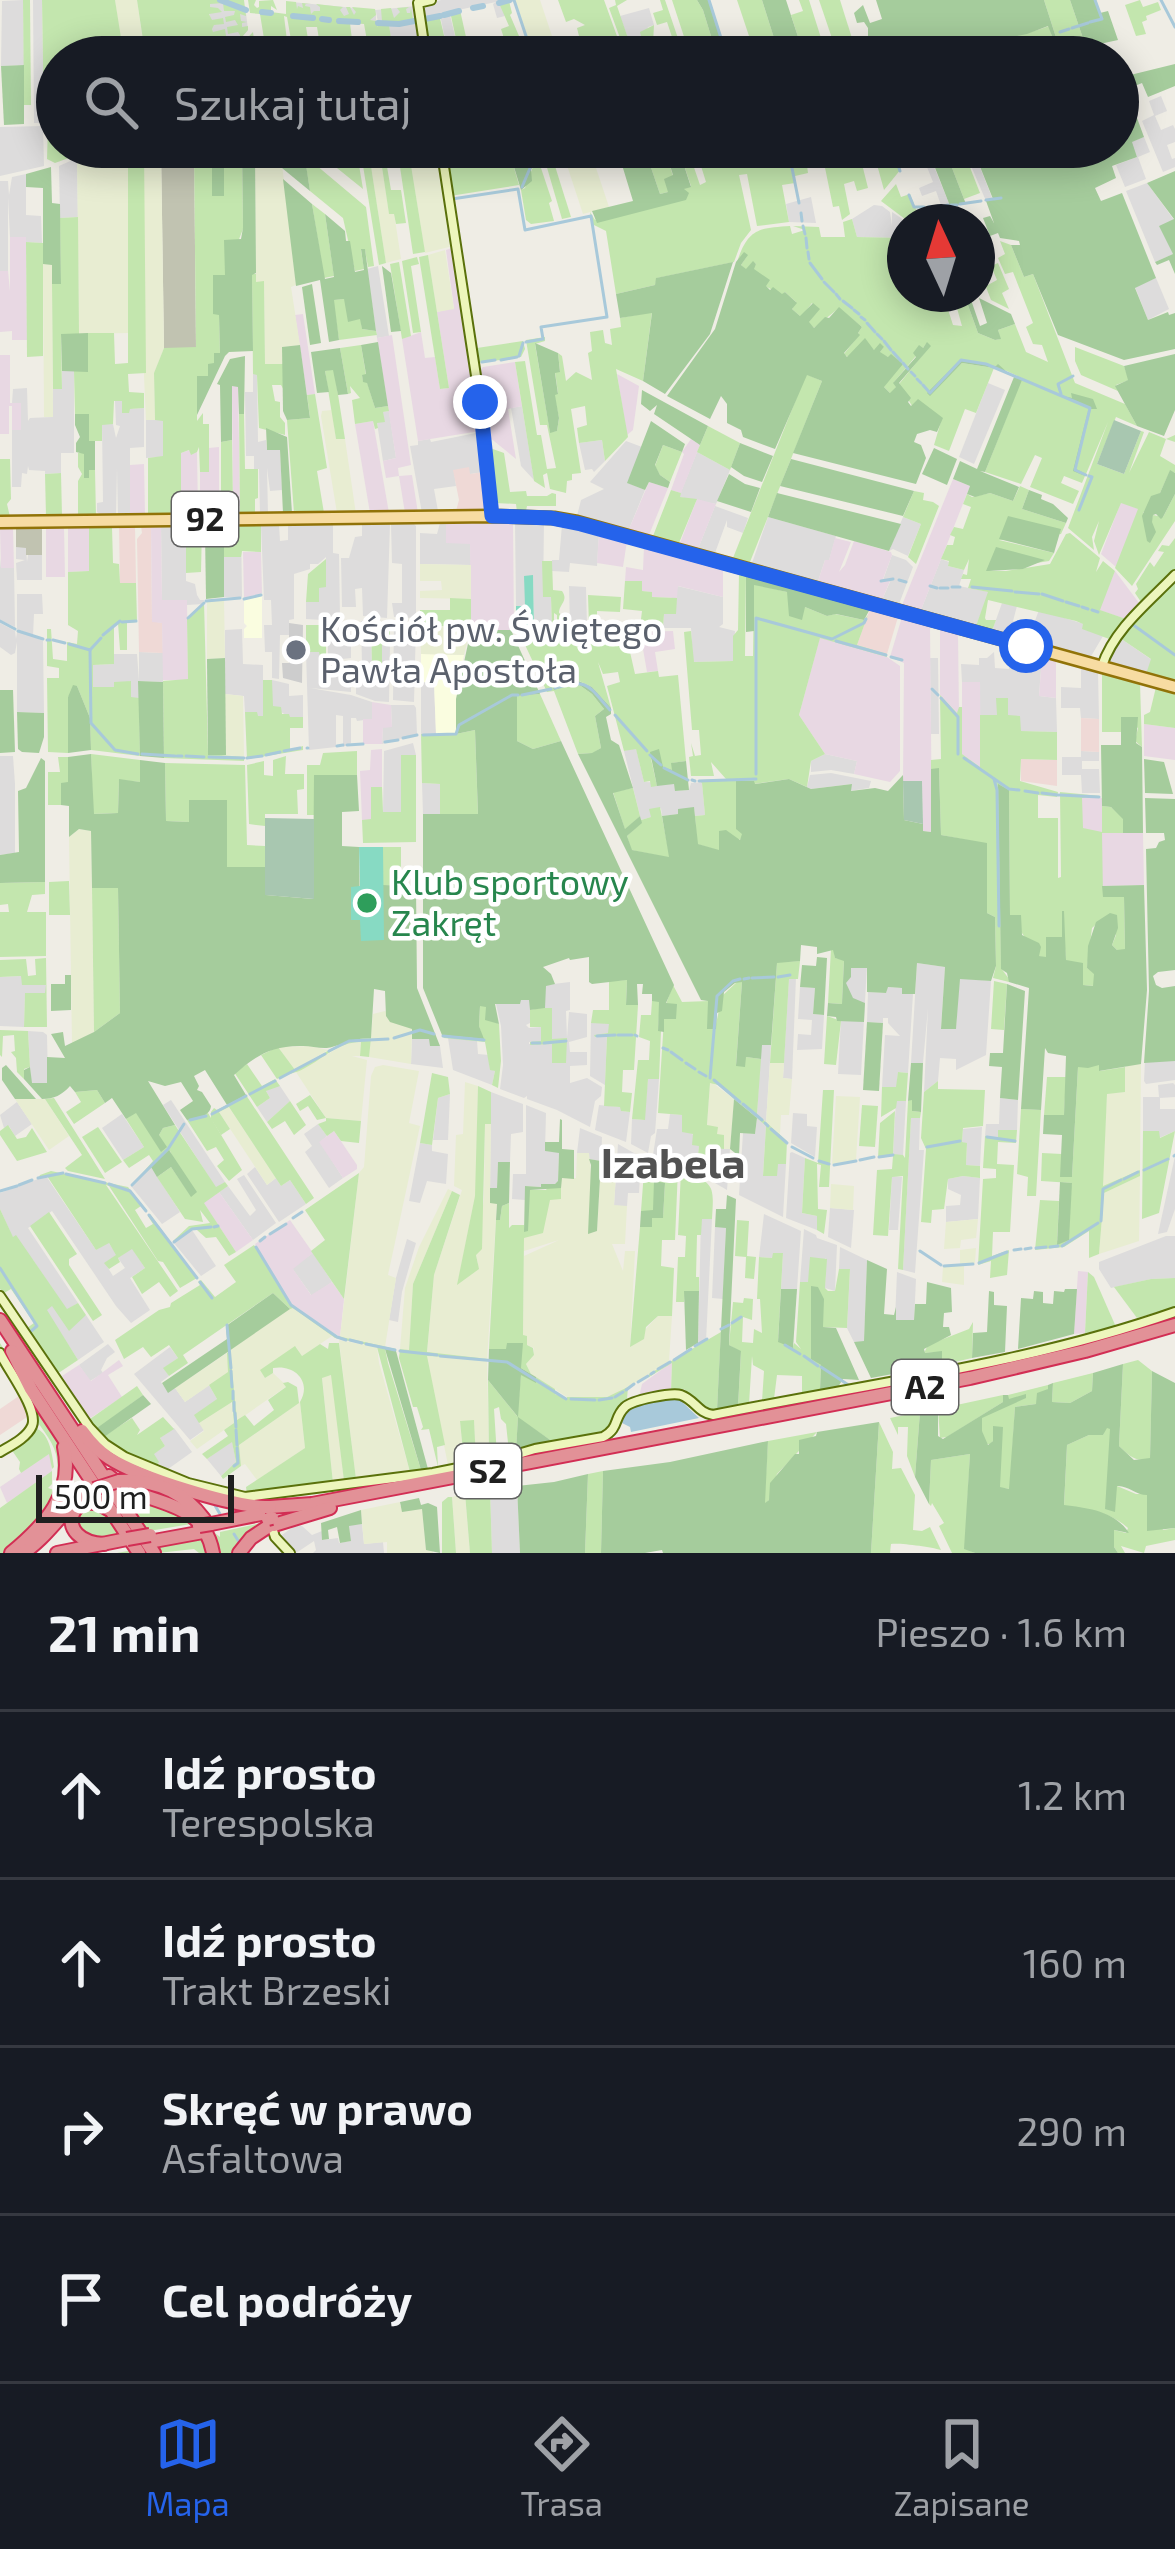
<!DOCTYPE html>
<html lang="pl">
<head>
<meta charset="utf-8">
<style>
  :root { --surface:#171b24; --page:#20242c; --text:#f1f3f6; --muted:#9ea1a6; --line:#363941; --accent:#2563eb }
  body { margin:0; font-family:"Exo 2",sans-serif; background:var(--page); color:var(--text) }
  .compass { position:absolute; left:887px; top:204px; width:108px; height:108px; border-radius:50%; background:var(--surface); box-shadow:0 6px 30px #0003; rotate:356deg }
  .scale { position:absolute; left:36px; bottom:30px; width:198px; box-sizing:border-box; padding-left:12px; border:6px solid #1f1f1f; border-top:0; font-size:33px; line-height:42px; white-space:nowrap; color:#1f1f1f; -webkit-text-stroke:9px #fff; paint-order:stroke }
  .stop { position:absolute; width:36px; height:36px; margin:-27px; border:9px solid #2563eb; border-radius:50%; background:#fff }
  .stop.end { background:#2563eb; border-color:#fff; box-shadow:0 3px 12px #0008 }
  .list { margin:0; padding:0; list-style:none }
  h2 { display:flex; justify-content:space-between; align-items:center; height:156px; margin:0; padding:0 48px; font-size:51px }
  h2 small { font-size:39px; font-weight:400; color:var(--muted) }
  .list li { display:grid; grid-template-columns:78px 1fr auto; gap:36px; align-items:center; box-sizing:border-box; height:168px; padding:0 48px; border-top:3px solid var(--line) }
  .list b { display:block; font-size:45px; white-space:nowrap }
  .list p { margin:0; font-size:39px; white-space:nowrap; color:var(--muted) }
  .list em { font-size:39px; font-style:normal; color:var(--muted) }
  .icon { flex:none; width:66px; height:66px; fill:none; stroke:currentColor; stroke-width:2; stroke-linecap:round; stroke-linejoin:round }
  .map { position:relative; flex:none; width:1175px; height:1553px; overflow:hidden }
  .search { position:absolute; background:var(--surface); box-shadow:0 6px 30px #0003; left:36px; right:36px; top:36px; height:132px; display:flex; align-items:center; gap:30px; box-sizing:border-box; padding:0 42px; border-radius:66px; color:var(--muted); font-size:45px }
  .sheet { height:828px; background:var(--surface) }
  nav { display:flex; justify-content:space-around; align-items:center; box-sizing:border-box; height:168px; border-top:3px solid var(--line); background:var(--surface); font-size:33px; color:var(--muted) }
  nav a { display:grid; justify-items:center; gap:6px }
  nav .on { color:var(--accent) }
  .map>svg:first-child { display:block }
</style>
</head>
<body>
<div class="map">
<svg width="1175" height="1553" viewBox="0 0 1175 1553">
  <rect width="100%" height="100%" fill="#efede5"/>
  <!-- residential -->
  <g fill="#dddcdc">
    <path d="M23,0l1,65 -23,1 1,-65z"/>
    <path d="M33,0h9l2,123h-10z"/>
    <path d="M207,0h8l31,13 2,17 -24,27h-7z"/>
    <path d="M441,0h62l-4,1 6,15 -8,2 -4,-14 3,-2 -52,11 6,2 10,42h-11l-9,-42 -18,4 -2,-13z"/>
    <path d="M291,2l85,8 40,-4 2,13 -40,3 -2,-10v9l-84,-6z"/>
    <path d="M649,8l5,17 -6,2 -5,13 -13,4 -10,-28z"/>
    <path d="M418,23l5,34h-29l-5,-31z"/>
    <path d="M1161,96l6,15 -12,5 6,14 12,-5 2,4v13l-8,3 5,14 3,-1v9l-12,5 -21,-51 12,-6 -5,-14z"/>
    <path d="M43,126l1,40 -44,10v-49z"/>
    <path d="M1144,137l6,15 -12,5 8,22 -21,8 -9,-22 21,-8 -6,-15z"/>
    <path d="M919,147h7l24,59 8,-1 6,17h-31l-6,-13 15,-1 -6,-17 -14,5 -3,-8 14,-6z"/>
    <path d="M963,147h18l6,15 -8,3 14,35 -7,1z"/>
    <path d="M77,158l1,59 -18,1 -1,-52z"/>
    <path d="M26,174v41l15,1 1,27 -16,-1v-5h-16l-2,-40v74h-8v-90h8l1,14 3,-18z"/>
    <path d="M1147,183l27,37 -6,20 5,14 -18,8 -29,-71z"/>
    <path d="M811,197l5,26 -27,-1 -3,-18z"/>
    <path d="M874,205l8,1 8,6 2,14v-14l9,6 4,5v15l-48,-1 -5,-18z"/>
    <path d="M378,266l11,70 -12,2 -10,-69z"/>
    <path d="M1156,278l13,31 -21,11 -13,-33z"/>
    <path d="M62,371h12v82h-13v20l-16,1v-3l-16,-1 -1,-4 -1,8 -5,-1 -1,14h-9v-57h9v-26l-9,-1 1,-14 14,-1 1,33 2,-3 22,-1 1,-28h9z"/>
    <path d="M253,374h4l1,68 8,-2 1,10 13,-1 2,41 -12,1 -3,-23 1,46h-8l-1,-45h-5v-13h-8l-1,-64h8z"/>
    <path d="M988,383l17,7 -31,74 -15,-7z"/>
    <path d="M115,401h7v11l7,-3 15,-1v39l-14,1v67l-12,1 -1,-48 -1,48h-13l-6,-4v-9l6,-1 -1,-78h11l3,14 4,-12 -4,-1z"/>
    <path d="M522,406l12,74 -13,-14 -10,-58z"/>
    <path d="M389,411l7,47 -13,3 -6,-38 6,-11z"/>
    <path d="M146,420h17v37l-17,1z"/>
    <path d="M476,433l5,2 3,37 -14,2 -16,-4 2,16 -22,3 4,22 -16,2 -12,-67 8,-1v-4l12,-2 1,3z"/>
    <path d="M602,440l3,21 -11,11 -2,-3 -7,1 -6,-27z"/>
    <path d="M626,441l16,6 -14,36 17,7 -16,39 -52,-13 4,-16 23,-11 -14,-7z"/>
    <path d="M697,452l33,18 -14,34 -37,-7z"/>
    <path d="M715,506l33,12 -5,15 -16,-6v-7l-12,33 -17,-4z"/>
    <path d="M768,517l68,19 -7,25 -4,-1 -7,21 -66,-18z"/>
    <path d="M903,517l18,7 -13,32 -15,-7 -4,2z"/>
    <path d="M515,522h29l-1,74 8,1 1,30 -18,1 -1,-52 -8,30h-9z"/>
    <path d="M413,523l3,3v92l-22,-1 -2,-14h10v-39l-10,-1 -1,-39z"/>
    <path d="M440,523h6v20h24l1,22 -51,-1v-31l17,1z"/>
    <path d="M362,524h28l-3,94 -24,-2 -1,-28 -7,1 1,18h-14l-1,-49h8l6,-21 7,-1z"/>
    <path d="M241,525l1,72h-18v-71z"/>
    <path d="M261,525h18l1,16 8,-1v-15h45v28l6,1 1,65 -2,2 -32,-2v-17h13v-15h7v-30l-8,7h-8v5l-16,5v45l-5,1v15h-9l-1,44 -7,-1v-26h-7l-1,-27h8l-1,-25h-7z"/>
    <path d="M562,525l37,8 -2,33 -27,-3 -1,9 -17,-1v-11h7z"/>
    <path d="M161,526h25v55l9,3 2,11 3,5h4l-1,4 -16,1 -1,-5h-24z"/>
    <path d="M16,547h10l1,15 1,-7h14v25h-25l-1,-17 9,-3 -9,-1z"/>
    <path d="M892,555l14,5 7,7 -14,37 -17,-4 8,-18 -7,-2z"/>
    <path d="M0,558l1,10h13l1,59 -15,-7z"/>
    <path d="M941,559l8,3 -1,4 16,4 -5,16 30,6 -13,34 -55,-16z"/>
    <path d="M569,586l17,1 1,40 -17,1z"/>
    <path d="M677,586l46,11v27l-4,3 16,4 -2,30 -40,1 -2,-34h-28l1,-14z"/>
    <path d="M17,594h25l1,20h-9l-1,22 10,5 1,72 -27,-1v-70l-2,11 -4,2 -11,-8v-24l15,8 1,8 1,-7h8l-8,-3z"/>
    <path d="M1002,603l15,3 -4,15 20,5 6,-16 45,14 7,7 12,5 -13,22 -98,-27z"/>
    <path d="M361,621h10l1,46 10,-23h8l-1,58 -14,-1 -19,-7v-29l6,-1z"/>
    <path d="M394,622l22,2 -2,78 -21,-2z"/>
    <path d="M328,625h23v33l-9,1v14h9v19l-41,-4 41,7 21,7v17l-15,2 -1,-3h-5v25l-8,4v-31l-7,-1v32l-27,3 -3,-98h14v4h8z"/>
    <path d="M242,629l1,35 20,1v51h-6l-1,-4h-11l-1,-16 -19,-2v-64z"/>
    <path d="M1120,638l32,22 -6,14 -41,-11z"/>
    <path d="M1010,647l32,9 -3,40 17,2 1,34 -37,-1 -12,-15v-17l-11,16h-17l-1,-32 -17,-1 -1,-18 18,1v-7h8l7,-6 1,16 14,1z"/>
    <path d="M139,652l24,1v29l-24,-1v17h-8l-1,-17 -15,6h-22l-1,-22 22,-1v-10h23l2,27z"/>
    <path d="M930,658h8l1,76h-8z"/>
    <path d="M1081,667l17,5 1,47 -18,-1 -1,-10h-19v-21l20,1z"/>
    <path d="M272,680l17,4v12l14,-1v22h-14l-17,-11z"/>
    <path d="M421,682h13l2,52h-15z"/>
    <path d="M391,705h23l2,3 1,26 -35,10 1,-17h9z"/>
    <path d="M413,743l3,12 -15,1v57h-18l1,-62z"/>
    <path d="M636,748l8,34 30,1 2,8 13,-1 2,-7 11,-1 3,33 -10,1 -1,-8 -15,6 -17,2 -1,-8 -10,9 -10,3 -17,-69z"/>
    <path d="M1081,751l18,1v9h-17v8h17l1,24h-18l-1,-18h-19v-18h19z"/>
    <path d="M825,754l32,7 -3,13 -23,-4 -20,2v-11z"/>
    <path d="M0,756h13l2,28v69l-15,2z"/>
    <path d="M831,773l40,8 -2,7 -19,3 1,-7 -40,5 -4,-2 3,-12z"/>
    <path d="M422,783l18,1v30h-17z"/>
    <path d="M844,963l23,2 -6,110 -23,-1z"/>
    <path d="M917,963l28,4 -4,61h15l3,-50 32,3 -5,74 -30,15v-11l-16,-1 -2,23 -14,11 4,-84 -5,55h-12z"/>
    <path d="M22,976l24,8v9l-21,1 -1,33 -24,-1v-49z"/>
    <path d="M796,977l-4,102 -9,-1 6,-100z"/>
    <path d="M570,982v28l-4,1 1,27 2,-26 18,2v23l-18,5 1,10h17v13l-17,1v17l17,-5 15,9 -1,9 -6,5 -5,26 -33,-17 -30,-11v-3l-3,2 -24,-9 3,-24 -2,-39 -5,-22h24v-4h10v23l-4,2 3,3 12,-1v15h-12v2l23,-1v20h14v-24l-14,1v-31l-7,-1v-23z"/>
    <path d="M800,987l15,1 -2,26 11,1 -2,34 -25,1 1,-16 13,1 1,-15 -14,-1z"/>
    <path d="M887,987l15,1 1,6h10l-5,79 -10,-1 -1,15h-15l3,-52 15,1 -12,-13v-5h-5v5l-16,-1 1,-30 18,1z"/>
    <path d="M591,1023h18v10l-14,2v2l12,-1 -2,49 -15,-9z"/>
    <path d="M28,1031l15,1 4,3 1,48 -17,1z"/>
    <path d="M1175,1036v44l-29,4 -2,-3 2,-41z"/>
    <path d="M448,1038l29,3 1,13 11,1 1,14 5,2 -3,14 -39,-15z"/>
    <path d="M412,1039h18v7h10l3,22 -32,-4z"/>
    <path d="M761,1045h10l-5,77 -9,-8z"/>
    <path d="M648,1078l11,1 -4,54 -4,3 -3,17 -17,-9 1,-25 12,1z"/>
    <path d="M1173,1083l2,2v12l-15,1v11h15v22l-16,7v-7h-16v-34h16l-1,-12z"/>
    <path d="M277,1085l3,1 10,15 -23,21 -10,-15 13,-9 -4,-7z"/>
    <path d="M491,1092l32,12v28l-12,2 -1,28h-12l-1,26h-7z"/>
    <path d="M450,1094l-2,46h-15l5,-42z"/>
    <path d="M1000,1098l18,2 -1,30h-18l-1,8 -13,-2 1,-12h13z"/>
    <path d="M171,1100l54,82 -9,6 -53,-83z"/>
    <path d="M896,1100l10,1 -3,54h-10z"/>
    <path d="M17,1102l15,22 -17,12 -6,-10 -5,2 -4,-13z"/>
    <path d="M526,1105l20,8 -1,38 14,1 -1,30 -3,2h-13v3l-16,-1 -1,14 -13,-1 1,-25h13z"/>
    <path d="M599,1105l22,2v4l9,1 -4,30 -31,-12z"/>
    <path d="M793,1113l14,1v12l10,1 -2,30 -24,-14z"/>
    <path d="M122,1114l22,33 -21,13 -21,-32z"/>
    <path d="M670,1114l12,1 17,31 -3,27 -43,-18 4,-26h11z"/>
    <path d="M911,1117l9,1 -1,32h5l-9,123 -12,-3z"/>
    <path d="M757,1118l9,8 -3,49 15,-12 8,1 -3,53 -44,-22 4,-62 12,1z"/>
    <path d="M318,1124l9,12 -7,6 23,36 -14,10 -24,-36 7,-6 -8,-12z"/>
    <path d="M982,1127l-2,39 -14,-1 1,-21 -5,-2 1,-13z"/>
    <path d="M580,1128l22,9 -1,24 -12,-2 -1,-6h-11z"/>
    <path d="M420,1143l12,2v6l16,3 -2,30 -19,-3 -7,22 -11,-2z"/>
    <path d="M618,1144l23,13 -2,36h-11l-1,13h-13z"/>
    <path d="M710,1147l20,2 -3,41 -19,-11z"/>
    <path d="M792,1152l13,6 -3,55 15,3v14l-31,-12 4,-65z"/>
    <path d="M1175,1156v53l-8,23 -9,2z"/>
    <path d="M151,1167l29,45 -18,12 -31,-38z"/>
    <path d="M255,1167l12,18 9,-7 5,8 9,-6 16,24 -27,18 -32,-48z"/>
    <path d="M244,1175l32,48 -23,17 -34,-48 9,-6 22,30 6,-6 -19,-31z"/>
    <path d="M46,1176l50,74 12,-8 9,13 -12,8 8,13 12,-8 -7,-10 14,-10 13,20 -15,10 20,32 -19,13 -15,-17 -64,-95 -24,17 50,75 -11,7 -34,-50 -20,-22 -13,-29v-16z"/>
    <path d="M892,1176l10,1 -4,53h-9z"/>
    <path d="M963,1176l17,2 -2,41 -32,3v-16l14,-1 1,-10 -13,-6v-10z"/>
    <path d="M830,1208l24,2 -3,38 -23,-11z"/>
    <path d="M764,1214l37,17 -4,58h-16l2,-36 -11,5 -13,-1z"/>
    <path d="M701,1219h11l-6,122 -8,5z"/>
    <path d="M715,1227h11l-3,72 -11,-1z"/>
    <path d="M804,1229l12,6 1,3 20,7 -2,46 -10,-3 1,-30 -18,25 -8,-1z"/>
    <path d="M192,1230l24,36 -15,10 -27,-33z"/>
    <path d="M1166,1236h9v42l-24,1 -40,9 -12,-19v-7z"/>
    <path d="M407,1239l9,4 -14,49 -4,30 -9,-2 7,-42z"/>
    <path d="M840,1247l27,13 -3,82h-10l-7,-14 3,-58 -11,-1z"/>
    <path d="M313,1253l19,29 -20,14 -20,-28z"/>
    <path d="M897,1272l19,7 -2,42 -19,-1z"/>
    <path d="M51,1305l25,17 10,-7 18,27 -26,18 -32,-50z"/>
    <path d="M108,1344l7,8 -8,6 -6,12 2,3 -13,8 -11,-16z"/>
    <path d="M170,1347l8,11 -14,10 5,8 -8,6 7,10 7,-4 10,14 24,-17 8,14 -13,31 -14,10 -56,-66z"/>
    <path d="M174,1428l18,24 -24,17 -11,-6 -4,-9 12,-8 -5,-8z"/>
    <path d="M232,1441l4,21 -15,14 -14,-17z"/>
    <path d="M517,1486l3,67h-28l-2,-65z"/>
    <path d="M362,1524l2,20 19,-2 1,11h-71l3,-3 -2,-9 -18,12 -17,-16 17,-12 6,1 10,9 10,-4 1,9 15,-2 1,5 11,-2 -1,-16z"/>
  </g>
  <!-- commercial -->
  <g fill="#efd9d6">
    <path d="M469,467l1,7 14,-2 4,38 -32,1 3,-11 -6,-30z"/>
    <path d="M135,526l1,57h-16l-1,-56z"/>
    <path d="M141,526h10l1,95 10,2 1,30 -24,-1 -2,-113 5,-6z"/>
    <path d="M870,609l28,8 -11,37 -30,-9z"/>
    <path d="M1081,718l18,1v33l-18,-1z"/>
    <path d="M1021,759l36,1v26l-36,-5z"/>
    <path d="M19,1396l11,19 -30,20v-26z"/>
  </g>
  <!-- industrial -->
  <g fill="#e8d8e3">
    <path d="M10,237h16l1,103h-15v-9l-12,1v-61h8l2,20z"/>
    <path d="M452,248l28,183 -62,10 -16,-102 19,-7 4,26 10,-1 5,32 9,-1 -12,-76 17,-4 -8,-58z"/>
    <path d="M303,314l12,80 -8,1 -12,-80z"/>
    <path d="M392,335l19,130 -13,3 1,8 13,-1 6,38h-13l-6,-37 -13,2 -3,-17 13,-3 -19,-120z"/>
    <path d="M0,355h10v48h11v27h-9v-24h-3v28h-9z"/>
    <path d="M515,362l7,44 -14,3 8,50 -27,-22 -10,-66 4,-4z"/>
    <path d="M617,374l22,12 -6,44 -6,5z"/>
    <path d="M232,386h6l2,120h-7z"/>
    <path d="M373,421l16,92h-19l-15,-89z"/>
    <path d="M691,439l9,6 -19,48 -10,-3 13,-36 -2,-2z"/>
    <path d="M219,447v65h-19v-40l9,-1v-23z"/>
    <path d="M190,450l1,4 6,-2 1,60h-17v-59z"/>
    <path d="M144,464l1,51h-15v-50z"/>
    <path d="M953,479l17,7 -49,124 -19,-5z"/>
    <path d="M649,482l19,6 -19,47 -20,-6z"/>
    <path d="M697,499l19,5 -18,45 -18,-6z"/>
    <path d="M1121,502l18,7 -23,58 -15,-13z"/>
    <path d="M513,521l1,109h-43l-1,-86 -24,-1v-20z"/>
    <path d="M151,526h10l1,74h25l1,80h-25l-1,-57 -10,-1z"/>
    <path d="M46,527h18l1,50h-19z"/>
    <path d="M68,527h21v44l-21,1z"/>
    <path d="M0,528h13l1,40h-13z"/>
    <path d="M599,533l28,8 -4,26 -26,-4z"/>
    <path d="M835,538l16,4 -12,30 6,-7 9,-24 37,11 1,3 -9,24 7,2 -8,19 -64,-19 7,-21h4z"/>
    <path d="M644,546l79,22v29l-45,-11 -1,12 -25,-1 -1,-5 -9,-1v-10h-17l1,-14 17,3z"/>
    <path d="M243,552h18l1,41 -18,5z"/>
    <path d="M1115,571l27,36 -13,13 -30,-10z"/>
    <path d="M902,617l28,8 2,207 -9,-1 -1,-50h-19l1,-118 -14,-6z"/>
    <path d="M940,628l18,5 1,82 -19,-20z"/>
    <path d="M673,631l2,18 -20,3 3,19 -11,1 -7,-40z"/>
    <path d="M820,637l67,20 13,9v105l-10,11 -36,-8 3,-13 -32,-7 -26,-39z"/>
    <path d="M1042,656l14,4v38l-17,-2z"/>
    <path d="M962,682h18l1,86 -19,-14z"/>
    <path d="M372,702l19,3 1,22 -9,1 -1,16h-19v-25h9z"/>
    <path d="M1144,724l31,4v32l-31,-4z"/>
    <path d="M382,749v38l-11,1v32h-9l-2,-49 10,-1 1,-20z"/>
    <path d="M1082,797l20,1 1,34 40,1 1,52 -42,1v-53l-20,-5z"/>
    <path d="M334,1131l23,34v4l-14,9 -24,-36z"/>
    <path d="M219,1192l34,48 -17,12 -33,-50z"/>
    <path d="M290,1220l23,33 -20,16 18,26 21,-13 12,17 -4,38 -48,-32 -37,-61z"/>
    <path d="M1078,1271l10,1 -3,61 -11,1z"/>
    <path d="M119,1360l4,6 -15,9 14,22 -33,22 -27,-43 17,-11 12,16z"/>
    <path d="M672,1362l-1,29 -32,6 3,-13z"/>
    <path d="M50,1453l2,19 -45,31 -7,-16z"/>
  </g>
  <!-- education -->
  <g fill="#fafde0">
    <path d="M262,596v42h-18v-9l3,-3 -3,-3v-23z"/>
    <path d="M421,654l43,1 -8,44v35h-20l-2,-51 -13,-1z"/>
  </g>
  <!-- religious -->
  <path fill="#cdcdcd" d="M289,623l14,2 -1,58 -19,-5 -1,-15h7z"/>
  <!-- construction -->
  <g fill="#c1c3b1">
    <path d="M161,147h33l2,202 -32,-1z"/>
    <path d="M42,527v28h-16v-7l-10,-1v-19z"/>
  </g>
  <!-- farmland -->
  <g fill="#e8edd2">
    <path d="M115,0h22l6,41 -22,3z"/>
    <path d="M513,0h27l19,57h-27z"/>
    <path d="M105,147h23v186l-49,1 -2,-176z"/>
    <path d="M144,147h17l3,201 -10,26 1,46h-9l-2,-44z"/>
    <path d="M255,147h25l16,138 -5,2 9,58 -17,2v17l-18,1 -1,-83h-8z"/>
    <path d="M368,147h11l10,66h5l7,46 -15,4z"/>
    <path d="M408,147h30l15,99 -28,7z"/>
    <path d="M561,147h28l20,60 -26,7z"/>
    <path d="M445,250l9,59 -17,3 -9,-57z"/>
    <path d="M43,264h9l1,153h-9z"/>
    <path d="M332,410l4,29h9l11,75 -19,-1 -16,-97 1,-5z"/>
    <path d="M420,564l51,1v34l-51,-1v-7l22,-1 -1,-9h-21z"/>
    <path d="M224,599l1,59 -18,1v-57z"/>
    <path d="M420,626h51l-7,29 -43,-1z"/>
    <path d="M225,694l18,2 1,61 -18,-2z"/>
    <path d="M79,829l12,2 3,201 -22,12 -3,-207z"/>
    <path d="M385,1011l27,18 -1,35 -42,-7 4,-43z"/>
    <path d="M361,1042l-1,14h-8l15,4 -6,61 -35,-3 -30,-46 51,-29z"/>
    <path d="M310,1046l18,4 -34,20 -16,-23z"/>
    <path d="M770,1063h14l-1,15 9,1 -3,36h-8l-1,19 -14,-12z"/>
    <path d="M1133,1064h8l-1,106 -38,17 5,-94 18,-1v-25z"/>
    <path d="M383,1065l36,6 -10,52 11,3 -32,149 8,3 -11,69 -45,-10 19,-164 5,-6 7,-91 4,-9z"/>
    <path d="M710,1081l24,18 -4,50h-6v-13l-7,-1 -10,-9z"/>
    <path d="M465,1082l13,4 -2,106 -18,90 20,-19 -2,-8 8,-56 1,-76 6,1 -1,78 7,1 -10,157 2,98 -13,2 -2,-39 -14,1 4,40 -16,3 -22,-109 51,3 -50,-6 7,-78 28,-85 -8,-4 2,-51 7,-1z"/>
    <path d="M836,1096l24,1 -4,63 -24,4z"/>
    <path d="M15,1099h30l24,37 -20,14z"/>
    <path d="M229,1107l47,71 -9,7 -48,-73z"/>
    <path d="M577,1153h12l8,78 4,-73 16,2 -3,45 13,1 -2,38h-13l11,27 2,-20h10l-5,95 28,-30h14l-3,45 -47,30 -15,6h-40l-36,-23 -5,-10 8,-9v-7l-7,-3 -4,-9 1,-80 35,-16 -35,11v-14l37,-59h15z"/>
    <path d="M1140,1176l-1,65 -40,13 5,-61z"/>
    <path d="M831,1184l23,2 -1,24 -23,-2z"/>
    <path d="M448,1189l4,2 -39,93 -4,67 -9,-2 5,-61 14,-41z"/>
    <path d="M978,1219l-2,19 -15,2 -1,8 -16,1 2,-27z"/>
    <path d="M976,1248l-1,15 -11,1v21l-22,-3 1,-15 17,-2v-15z"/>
    <path d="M292,1307l40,29 -30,20 -6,-9 -35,23 4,8 8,-5 14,13 -50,35 -7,-71z"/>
    <path d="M339,1340l38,7 2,16 31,109 -54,7z"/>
    <path d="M227,1353l2,19 -44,30 -10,-14z"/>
    <path d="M332,1375l12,106 -11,2 -11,-106z"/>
    <path d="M231,1401l3,22 -37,26 -7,-8 14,-10 -5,-8z"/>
    <path d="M300,1402l5,46 -48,32 -12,-16 -4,2 -2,-21z"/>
    <path d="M465,1493l5,60h-14l-4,-56z"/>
    <path d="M400,1502v4l22,2 4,41 7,2v2h-46v-11l-23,2 -3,-34z"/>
  </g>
  <!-- grass -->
  <g fill="#c3e6ae">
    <path d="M23,0h7l1,105h-7z"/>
    <path d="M42,0h73l7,44 21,-4 -6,-40h107l2,16 -6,-2 1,7 6,1 -5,1v4l6,-1v4l-12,14h-2l-4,-5 10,-1v-3l-2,-3 -10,2 -1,-7 11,-2 -3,-5 -9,2 -1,-5 9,-2 1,-4h-11l-1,-8 -13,1v3l8,1 4,4 -13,2 3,6 11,-2 1,6 -10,1 -2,4 1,3 12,-3 1,7 -11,2 2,5 11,-2 -7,7 2,7 9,-7 -8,9h-167v90h42l-44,16 -8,-4 1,-34 -4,-2z"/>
    <path d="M248,0h8l-2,5 3,3 2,-1v-6l14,-1 4,10 -6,-4v6l15,2v-13l10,1 1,7 1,-3 5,2 -1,-5 9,1 -5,-1 -1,3 5,1 1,7 3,-3h6v-4l-4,-3 27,3 -3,3 4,6 5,-2 -3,-7h4l4,8 2,-3 -4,-5 23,2 1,6 -6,5 6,1 2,6v-5l4,-1 -1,-12 10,-1 3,10 6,-6 -3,-4 12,-1 -3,2 1,4h3l1,-5 2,11h5l1,4 -30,2 5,32h-10l-2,-5 -2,5h-10l-6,-33 -14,-1 4,34h-32l-5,-30h-11l5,30h-17l-7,-40 -3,-1 5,41h-60l24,-25 2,15 10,-2 -5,-31 -10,-1z"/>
    <path d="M514,0l-5,1 3,12 -2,2 12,28 -6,3 3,11h-9l-9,-28 8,-3 -11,-25z"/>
    <path d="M558,0h46l14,39 2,-1 -11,-30 7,-3 -1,-5h12l-10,6 13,38 12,-4 -2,-8 14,-7 -1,19 7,-2 5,15h-50l-4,-10 -8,2 2,8h-9l-4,-8 -7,3 1,5h-9l-5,-15 8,-2 -3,-12 8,-3 -11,-6 -8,3z"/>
    <path d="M660,0h5l18,53 6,-1 -17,-52h25l6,10 12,39 9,3 2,5h-53l5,-2 -11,-33 -10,3 -4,-12 10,-3z"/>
    <path d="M737,0h25l18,57h-24z"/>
    <path d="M799,0h10l18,57h-9l-6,-20 -13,3 -8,-25 12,-4z"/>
    <path d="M819,0h21l16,51 -18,5z"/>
    <path d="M1044,0h26l16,47 -25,6z"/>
    <path d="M1140,0l3,7 15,-5 3,8 -15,6 1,4 -5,2 4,12 -10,2 -11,-31z"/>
    <path d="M460,10l6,27 5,-1 6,20 6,1h-23l-9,-41h-7l-1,-3z"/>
    <path d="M439,14l10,43h-21l-6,-38z"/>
    <path d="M1049,26l3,10 -12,5 -5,7 2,9h-68c25,-19 51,-20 80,-31z"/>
    <path d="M128,147h16l2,226 -18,1 1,18 15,1v15l-14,1 -1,4h-7v-12h-8l-1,23 -11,1v16h-13v-27h-14l-1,-43h14v-38h26l1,31 13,-1z"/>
    <path d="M194,147h18v48l11,1 1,-30h6l-1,-19h13l1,82 -18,46h-12l1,39h5l1,40 -12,22 -11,1v44l6,-8v11h6v48h-9l-1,-25 -2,5 -6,3 -2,-5 -8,3v62h-33v-57l15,-2v-35l-8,-1 -1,-47 10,-25 32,-1z"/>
    <path d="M311,147h14l1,6 12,6 -2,-12h20l7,42z"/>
    <path d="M360,147h8l18,116 -7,2z"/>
    <path d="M379,147h15l2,12 -10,2 5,29h10l5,33 -10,1 -2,-10h-5z"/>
    <path d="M397,147h11l17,105 -12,2z"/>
    <path d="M442,147h24l1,2 1,-2h40l11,38 -69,11z"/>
    <path d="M541,147h8l22,70 -9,2z"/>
    <path d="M644,147h20l9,29 -5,16 -8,2z"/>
    <path d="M678,147h9l13,38 6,-3 -11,-35h99l4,8 8,-8h9l2,8 -11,3 2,15 -13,3v7l-13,2 7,37 -32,4 -10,-52 -8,1 12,55 -10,13 -7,19 -77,16 -2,7 -39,9 -10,-63 -14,-7 -2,-12 5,8 96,-34z"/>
    <path d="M846,147l12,1 10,40 -11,3 -3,-10 -10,3 6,30 -8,6 -3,-14 -6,1 -11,-54z"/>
    <path d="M893,147l8,22 -17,21 -8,-29 -11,2 -4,-16z"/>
    <path d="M951,147h11l18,46 -16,6 -19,-49z"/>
    <path d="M537,156l15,45 -3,2 5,18 -23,3 -5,-4 -5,-30 4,-2z"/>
    <path d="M305,160h5l56,47 8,59 -6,1 -3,-17h-4l3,19 -9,2 -12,-53 -33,-27z"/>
    <path d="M896,184l5,13 9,-3 11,28h-12l-28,-21z"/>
    <path d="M312,204l13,10 9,62 -10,2z"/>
    <path d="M78,217l1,117 -18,1 1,54h-9l-1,-105h9l-1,-66z"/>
    <path d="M852,219l5,18 48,1v5l-8,9 8,6v36h38l10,31 9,1 -9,-32h11l14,39 17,7 5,-1 -2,-9 17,-6 11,28 22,10 -6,-17 -9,-1 -7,-17 7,-4 -20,-51 -8,2 -7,-16 7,-4 -5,-13 11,4 13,32 9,-3 42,109 50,21 12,22 -21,-9 -19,47 27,10 17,-43 3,1 -15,41 20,-41 17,7 9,-4v7l-9,-3 -6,17 15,9v8l-5,-2 -10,22 -17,20 13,14 -5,-5 2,-7 10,2 12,-23v27l-43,65 -17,-18 23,-59 -17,-6 -22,52 -5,-14 5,-20 -7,16 2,13 -26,-22 40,-106 -22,52 -10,-4 15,-62 -7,-10h-16l21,9 -15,63 11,6 -3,7 -18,-7 -3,7 18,8 -6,13 -43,-17 12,-29 -7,-3 -14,29 -36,-12 37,-94 -26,-12 -35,-7 -32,36 33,-32 32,5 -18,45 -11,-4 -16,42 -15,-6 8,-27 -30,-12 -13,-22 31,-38 -3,-3 -33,39 3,4 -6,8 -7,-7 4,-30 -9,-4 5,-6 -10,3 -7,-6 -19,13 -4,-3 15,-19 -1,-2 4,-6 -23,-19 -25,20 -6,-5 11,-14 -7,-6 -11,14 -9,-8 4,-7 -11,-10 -3,3 -17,-9 -12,-18 3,-4 -3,-2 -7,8 -5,-5 6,-9 -10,6c11,-33 21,-34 53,-36l2,8 13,-4 -12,-4 26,1 2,10h24l-2,-15z"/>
    <path d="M26,242l17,1v113l-16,1z"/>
    <path d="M428,255l21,133 -9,1 -21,-132z"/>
    <path d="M417,257l2,7 -8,2 10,66 -8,1 -11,-72z"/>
    <path d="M399,262l12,74 -9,3 -12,-75z"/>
    <path d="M998,263l11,26 -7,4 7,16 -18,-9 -5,-13 -9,3v-14l5,-2 4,12 11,-6 -6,-14z"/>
    <path d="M252,274h4v8l8,-1 1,83h18l1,26 -3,-5h-9l3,16 5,1v15l5,6v12l-26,-7 -2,-53 -4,-1z"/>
    <path d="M344,299l17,20 1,10 14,2 1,4 -38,5 -6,-40z"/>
    <path d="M652,312l-9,69 -27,-12 12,68 -23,24 -3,-21 -23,3 -2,-15 10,-3 -2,-19 -14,3 10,64 -9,1v6l-5,1 -1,12 -16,-4 -3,-16 -4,2 2,13 -11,-7 -19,-119 10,-1 12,74h4l6,34 9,-1 -9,-43h-7l-14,-85 19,-3v4l-10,3 15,88 7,-1 2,-13 -5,-24 4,-1 -3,-21 5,-1 -2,-18 4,3 4,25 10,-9 16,8 -4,-27 4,-2 -2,-19 13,-2 2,13 7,2 -2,-16 11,-2 -1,-9z"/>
    <path d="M523,341l2,8 -4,8 -42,6 -2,-15z"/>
    <path d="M361,345l5,30h-4l1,6 4,1 8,26 13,-2 1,5 -6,1 2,10 -8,1 1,5 -3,1 -2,-8 -18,3 -3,-24 8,-2 -10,-12 1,7 -3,1 -8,-46z"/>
    <path d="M1075,347l49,19 5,14 -13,5 2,6 -37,-16 -6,-14z"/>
    <path d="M334,369l11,70h-9l-11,-68z"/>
    <path d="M806,374l16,7 -72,181 -17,-4z"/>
    <path d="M315,394l12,74 -10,3 7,42h-30l-7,-93 23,-2 -3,-23z"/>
    <path d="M239,414h5l1,55h13v29l-3,1v15h-15z"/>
    <path d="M708,426l32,17 -10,27 -33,-18z"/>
    <path d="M232,440l1,65 5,1v8h-17v-72z"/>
    <path d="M663,445l19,7 -12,30 -10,-7 -5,-9z"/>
    <path d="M490,448l14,5 6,39 16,-1 1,5h20l5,-3 4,1v12h-29l-1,5 -9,1 -1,-8 -21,-1z"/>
    <path d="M78,453h7l4,17h6l1,46h-18v-35l4,-7 -4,-7z"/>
    <path d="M0,459h10l1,40 -4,5 3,13h-10z"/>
    <path d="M61,473l1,43h-16l-1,-42z"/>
    <path d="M1020,486l9,4 -7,19 44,14 -5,11 -62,6 55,13 -5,8 -62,10h19l44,-7 16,-30 4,-1 30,25 -4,14 7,-11 12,10 -15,39 29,10 -17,20 -30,-11 1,-5 -7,-3 -88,-21 -3,18 1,2h10l-4,11 -16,-5 12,-34 -20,-4 3,-9h-10l2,-5 4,1 2,-16 -5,11 -16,-4 1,-5 -8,-2 6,-14h6l2,-8 -5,-2 4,-8 9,2 8,-22 -8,-3 4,-10 5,3 18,-4 23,8z"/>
    <path d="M671,490l10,3 -1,4 17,2 -18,44 -26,-7z"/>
    <path d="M914,491l10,2 -1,7 10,2 6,4 -23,58 -8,-7 13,-33 -18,-7z"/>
    <path d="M261,525v27l-19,-1 -1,6h-17l-1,-24 -18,-1v-6z"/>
    <path d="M186,526h16l-1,46 -15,1z"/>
    <path d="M89,527h23l1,36 6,1 1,19h16l1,39 -10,1v27h-7l-2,-27 -4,4v37l-21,1v22h21v-5l17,-1v16l8,1 1,58 -49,-6 -1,-32 -13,-32 -9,11v56l-20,-1 -1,-74h12v-10l-12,-2v-37h4l2,30 14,2v-19l10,2 1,-13 -10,-6v-53l21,-1z"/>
    <path d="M1175,538v34l-32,33 -8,-12 3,-4 -2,-5 14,-22 4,5 10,-15 -6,-1 4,-6 7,1z"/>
    <path d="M326,559v28l-7,1v14h-13l2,-28z"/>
    <path d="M542,561h10l1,29 9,1c7,10 -3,13 -3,22l11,8v2l-13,1v-9l-3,-2v15l-2,1 -1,-32h-8z"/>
    <path d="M739,573l7,2 -1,81h8l1,-72 33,8 18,15 22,9 8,-2 29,6 4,-5 -11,30 30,9v3l-67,-19 -21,77 26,39 -14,7 -4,26 -18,-8 -35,5 -12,54 -22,13 -23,-7 -2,-28 10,-1 -3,-32 -3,-3 27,-1 -15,-17 3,14h-23l-2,-19 4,-1 -2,-13 4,13 6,-1 -2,-25h-7l-8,-98 7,-1 3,31 39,-1v-25l5,-6z"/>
    <path d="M1175,580v101l-29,-7 5,-15 -31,-21z"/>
    <path d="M625,581h17v10l10,1v5l25,1 -1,16h-12l-1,14 -41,-1h18l2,-16 -19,-2z"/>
    <path d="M588,595l33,2 -1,15 -23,-1v16l-8,-1z"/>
    <path d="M450,598l21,1v27h-51v-16h30z"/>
    <path d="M204,602l4,152 36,3v4l-80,-3 -1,-77 25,-2 -1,-61z"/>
    <path d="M371,621l19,2v21l-8,1v22h-10z"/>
    <path d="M306,625h20v31h-6l-1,-4h-13z"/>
    <path d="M591,629l34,1 10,44 23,-3 1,6 19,-2 8,86 -14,2 1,8 -9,-2 -13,-10 6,27 -6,1 -1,-6 -6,1 -8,-33 -12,2 -17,-65 13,-4 -2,-10 -15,2 -5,-12 13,46 -19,-21 -15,-7 -23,10 24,-6 14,10 12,15 -9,7 6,32 -8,5 -15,1 -24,-63 -7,1 -27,-58z"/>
    <path d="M1102,673l38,10 2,64 -7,-6 3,-13 -17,-11v15h-19z"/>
    <path d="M263,680h9l1,26 8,1 1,7h7l1,3h13v11h-13v22l13,-4v4l-56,9 -2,-47h12l1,4h5z"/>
    <path d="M1156,687l19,6v35l-31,-4v-9l6,-3z"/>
    <path d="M540,694l21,47 -28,8 -16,-8v-45z"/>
    <path d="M940,695l17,18 2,-6h3v47l18,13v-52h17l-1,-17h12v17l12,1 1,15 36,1v28l-36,-1 -1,22 38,11 -1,5 -19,-2v23h20v60l3,-1 -1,-85 40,4 -18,2 1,30 19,4v-26l9,1 12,11v15h-21l1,63 21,1 1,53h-8l-5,-5 4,-10 -13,-17 -11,10 -5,40 7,5v13l-11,-1 -17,-25 -4,-48 1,25 -17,21 -8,-2 -28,-40 -1,-125 -10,-6 2,183 8,11v3l-16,-4 3,-12 -1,-49 -8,-4v-69l-46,-9 -2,-66h-8v-9l10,-1z"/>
    <path d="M475,730l3,85 -38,-1v-30l-18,-1 -1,-49h35z"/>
    <path d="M357,751v24h-43v40h-7v-50h13l3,-12z"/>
    <path d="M91,754l49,6v22l-21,-2 -1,33 -25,1z"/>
    <path d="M401,755h15v87l-53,1 -1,-23 9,-1v-32h11l1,25h18z"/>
    <path d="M286,756l-1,18h19v15l-7,1 1,24h-33v12l-16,-2 -2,-59 17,-4v14l9,1v-16z"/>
    <path d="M58,757h10v26l-7,1v21h-13v-33h12z"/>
    <path d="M165,763l80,2 2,80 18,1v21l-38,1 -38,-67v21l-23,-1z"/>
    <path d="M633,788l7,28 -15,14 -12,-38z"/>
    <path d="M660,807l10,51 -39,-8 -4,-14 14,-13v-3l10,-3 -2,-8z"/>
    <rect x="383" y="847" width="18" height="38"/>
    <path d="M69,881l1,34h-21v-33z"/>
    <path d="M45,882v12l-13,1 -5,17h19v44l-46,1v-45h9l-1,-8 -8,1v-22z"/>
    <path d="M92,888h26l2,125 -26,19z"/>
    <path d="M831,949l3,1 1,8 9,2 -2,44 -14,-1z"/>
    <path d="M46,958l1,69h-23l1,-34h20l1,-8h-24l-1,-9 -21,1v-17l26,-1 2,17 8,-1 -1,-16z"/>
    <path d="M800,961l-2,18h-9l-5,84h-14l7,-101z"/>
    <path d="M627,980l-1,24 12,1 -4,65h-11l-1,22 10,1 -2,19 -9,-1 -1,-4 -16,-1 3,-69h-12l-1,-2 14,-2 1,-9 -18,-1 2,-13h16v-29z"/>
    <path d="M738,981l4,1 -6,83 10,-8 15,2 -4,55 30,27 -1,23h-8l-1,12h-14l3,-50 -48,-41 -8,-2 -3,42 11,2 -1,7 7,1v14l-18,-2 -2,29 -8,-3 3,-27 -7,-1 1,-11 -11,-2v-17l-24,-2 6,-94h11l-9,-15 7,-19 9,17 27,-1 6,28 7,-33z"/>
    <path d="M994,981l13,3 -3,46 -13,-1z"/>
    <path d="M652,1001h8l-2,29 3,1 -2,48h-11l-3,41 -13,-1 6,-59h11l1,-19 -11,-4 2,-22h10z"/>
    <path d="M480,1006h6l4,14 9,4 2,37 -3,27 -6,-3 3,-14 -5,-1 -5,-28 -41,-4 -2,-3 41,4 -4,-13z"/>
    <path d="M540,1008h12v31l15,-1 -1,25h-14v-19l-22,1v-3l11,-1v-14h-11v-17z"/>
    <path d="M827,1016l14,5 -5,44 -12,-1z"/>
    <path d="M0,1030l28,1 2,36 -6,2v10l-7,-7 -1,-14 -5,-6 4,-1 -1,-16 -11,1 -1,21 -2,-2z"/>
    <path d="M371,1038l-2,19 -9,-1 1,-14c-23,0 -37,16 -56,26 -10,6 -17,5 -28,11l-16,-24 17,-8 17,23 53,-31z"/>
    <path d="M247,1064l15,22 13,-7 5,7 -14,5 4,7 -13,9 -23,-35z"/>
    <path d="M1099,1064l1,7 25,-4v25l-18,2 -4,92 37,-16v6l-36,17 -5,61 -10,4v-27l-25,16 -29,3 5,-50 19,1 -2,43 15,-61 -31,-2 1,-28 20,1 -1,22 11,1 6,-110z"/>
    <path d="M898,1072l10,1 -2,28h-9l-1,7 -15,9 1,-30h14z"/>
    <path d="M432,1073l16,4 2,17 -12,4 -6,47 -12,-2z"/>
    <path d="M1047,1077h19l-2,39 -20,-1z"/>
    <path d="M938,1081v8l47,1 -2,36 -20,2 -1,14 5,1 -1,22 14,1v12l-17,-2 -15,3 -4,30 -12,1 -1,13 -10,-1 5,-73 -5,-11 3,-46z"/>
    <path d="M478,1086l13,6v32h-6l-3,125 -6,6 3,14 -22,16 18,-89z"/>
    <path d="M97,1090l8,13 -31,21 -8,-12 15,-10 -6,-10z"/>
    <path d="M823,1090h11l-5,97h-10l2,-22 -4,-1 1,45 9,1 -3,24 -7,-4v-14l-15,-3 3,-55 13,5z"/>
    <path d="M246,1095l68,103 -8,6 -16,-24 -9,6 -52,-79 -10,5 11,17 -9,6 -10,-16v-7l3,-4 3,2z"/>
    <path d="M310,1095l16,23 35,3 -2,22 -18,-2 -7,-10 -7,5 -9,-12 8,-3v-3l-9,2 -9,-14 -8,5 -4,-7z"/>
    <path d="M54,1098l51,81 -37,-8 -3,-3 17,-13 -37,-56z"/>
    <path d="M913,1099l-1,12 9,1 -1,6h-9l-8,152 -5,-1 5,-93 -11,1 -4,59 -15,-1 4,-65 15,-1 1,-13 -15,2 2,-35 15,-12 -2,43 10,1 2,3 3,-57z"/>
    <path d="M290,1101l16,24 -12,10 -9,-14 -13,8 -5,-7z"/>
    <path d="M862,1105l16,1 -3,41 -16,-1z"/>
    <path d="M1021,1109l20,1 -5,86h-9l1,-19 -11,-3z"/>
    <path d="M136,1112l25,39 -2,-16 4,-7 12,-3 41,62 9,-5 3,4 -24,17 32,49 -7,4 -13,-19 -10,1 -9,-8h-5l-18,13 -1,-2 16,-15 21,-3 -10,-13 3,12 -18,-3 -28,-42 14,-10 20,29 -21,-45 -39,35 22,-25 -4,-6 -20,13 -6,-8 21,-13 -18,-28z"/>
    <path d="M208,1113l34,57 -13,11 -12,-15 7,-6 -8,-13 -9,4 -20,-31z"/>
    <path d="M8,1125l9,14 9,-2 6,-9 15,24 -30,9 -17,-26v-4z"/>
    <path d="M98,1127l24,35 -17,11 -23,-36z"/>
    <path d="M998,1130h19l-1,13 -18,-1 -1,22 17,1 -4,67h-17l-1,24 17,-6 -2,25 -17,3 1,-17 -13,4 5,-86 13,-1v-9l-13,-1 2,-32 13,2z"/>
    <path d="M1143,1131h16l1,7 15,-7 -16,82 -17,6z"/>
    <path d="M650,1157l28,12 -3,71h-13l-1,26 13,2 -2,48h-14l-12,11 -2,12 -14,8 10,-120h11l1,-10h11l2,-34 -12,28h-12l4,-53z"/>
    <path d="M51,1171l77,16 19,24 -6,-5 -6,4 11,18 7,-4 -5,-8 2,-2 47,64 -17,10 -17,-26 -5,-1 -49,-75 -3,-1 72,106 -8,6 -11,-15 -17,12 -10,-17 13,-9 -13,-19 -14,9 2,4 -11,7 -5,-6 12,-8 -7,-12 -13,7 -49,-74 -9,3 2,-4z"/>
    <path d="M681,1171c34,12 33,14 31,48h-10l-1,16h-4l-1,42h3v14h-14l-1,11h-8l2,-45h7l1,-21 -8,-1z"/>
    <path d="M359,1173l-15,126 -33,-48 14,-11 -20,-30z"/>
    <path d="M548,1187l13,1v11l-11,1 -7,33 -19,5 -1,97 4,1v9l6,3 1,7 -8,9 5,10 -10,-6 -14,-19h-18l7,-129h4l2,-14 7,-3v25l3,-3h12v6l5,-41h17z"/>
    <path d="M452,1191l8,4 -26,80 -7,77 61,7 -61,-3 18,89 -8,2 1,20 -9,-38 -8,1 2,-3 -6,-20h-4l-14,-49 1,-9 9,1 4,-66z"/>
    <path d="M0,1209l13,28 3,-2 51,74 11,-6 8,12 -17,16 -17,-25 -5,4 31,50 -18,12h-5l-28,-44 7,-5 -23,-34 -7,4 -4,-4z"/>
    <path d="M49,1212l28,42 -8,5v6l33,50 -9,6 -63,-95z"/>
    <path d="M737,1220l12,1 -2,35 9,1 -2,22 -9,-1 1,-21 -11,-1z"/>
    <path d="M254,1245l39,62 44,29 59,13v2l-11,-2 3,14 33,107 -11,2 -33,-125 -42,-9 -42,-30 -3,1 -17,-16 -90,62 5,8 -19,13 -6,-8 15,-10 -9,-13 -18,12 -8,-10 -19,12 -9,-19 44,-30 11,-3 1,-4 29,-18 -2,-3 3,-2 14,17 21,-15 -12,-17z"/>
    <path d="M773,1253h10l-5,88 15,6 1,-4 7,6 -5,-7 4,-60h8l2,-25 17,2 -2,29 3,3h7l4,-22h11l-3,59 -24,-1 -11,-9 -1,40 10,7 -1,25 -18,3v-17l-25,-1 -3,24 -12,2 2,-30 -11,-6 -1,-9 -3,48 -11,2 3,-54 -12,-7 4,-43 10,1 1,-5 9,1 -1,21 -9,-3 -1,25 11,1 1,-14 8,4 -2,-34h-3l2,-42 13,1z"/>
    <path d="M1088,1272l6,5 22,50 -31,6z"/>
    <path d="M1175,1278v29l-38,11 -23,-31 37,-8z"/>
    <path d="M973,1322l-1,36 -30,7v-13l-18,1 4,-8 41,-16z"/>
    <path d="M721,1332l-4,78h-13l-20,-21 -13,2 1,-28 -23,14v-3z"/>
    <path d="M0,1343l62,103 -3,50 -52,57h-7v-45l52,-37v13l-4,4 6,2c9,-34 0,-46 -19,-71 -15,-19 -24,-47 -35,-69z"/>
    <path d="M329,1343h10l17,136 -12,2 -13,-106 -9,3 11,105 -86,11 -1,-7 59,-39 -5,-46c12,-20 -5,-38 -27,-34v5l-8,5 -5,-8 35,-24 7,10 18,-12 8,5z"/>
    <path d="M230,1350l7,70 8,-5 9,11 20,-16 -6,-10 18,-13 -3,-4 5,-1 9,5 2,16 -60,42 2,21 -18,13 -2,-3 15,-14 -4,-20 -25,17 -5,-5 26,-18 -4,-6 10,-7 -2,-21 -33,21 -5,-8 23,-16 -8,-14 19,-13 -1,-19z"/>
    <path d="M1138,1360l14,11 -2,88c-16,3 -20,-3 -31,-13l4,-82z"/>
    <path d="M1093,1373l-1,18 -22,12 -18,-1 1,-19z"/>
    <path d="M521,1374l15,8v-5l19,12v5l12,5v-2h40l21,-10 -1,12c-10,6 -15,16 -15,27 -16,12 -40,13 -59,16l-35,-24 -2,32 -7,2 -3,-28 -5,-5 -2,-12 -5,2 3,47 -8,2 -1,-78 29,36z"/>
    <path d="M1048,1385v4l-12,15 -21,3 -5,82 -10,-1 -7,-47 -3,3h-4l-4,-12v-15l26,-18v-4z"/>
    <path d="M137,1386l6,9 -46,34 7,7 28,-18 8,12 -3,5 26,-18 11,12 -14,9 5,8 -11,8 5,8 -3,5 -39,-17 2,-4 -5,2 -17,-14 -14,-19 2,-2 5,6z"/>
    <path d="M1003,1395v7l-56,35 -7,1 -2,-29z"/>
    <path d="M920,1412l-5,65 -8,-21 1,-29h-10v8l-8,-17z"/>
    <path d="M474,1420l2,40 -12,2 -4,-41z"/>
    <path d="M879,1422l14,30 -1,17 9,-1 14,27 -2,35 9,1 8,-4 11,23c-11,-3 -39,-7 -50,-6l-1,9h-19z"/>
    <path d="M35,1428c14,4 17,25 19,39l-2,2 -3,-15 -28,19 -2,-4 1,-7 -9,-13z"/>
    <path d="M1105,1428h5l7,58 19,8h12l15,36 12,-2v12l-29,6 -2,7 -23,-7 4,7h-7l-4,-6v-17l12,3 2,-5c-19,-17 -40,-18 -64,-22l3,-61 22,-10h14z"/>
    <path d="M817,1432l-40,42 -8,26 -5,5 4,-64z"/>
    <path d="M970,1454l-5,94 10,5h-23l-13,-27 5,-3 -12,-20 -1,3 -2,-2 2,-44z"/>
    <path d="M603,1471l-2,82h-16l3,-79z"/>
    <path d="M116,1484l75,36v4l-42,7 7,13 45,-9 1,5 4,-3 5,16h-12l-5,-4 -36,4z"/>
    <path d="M490,1488l2,65h-22l-5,-60z"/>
    <path d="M448,1497h4l4,56h-14v-51z"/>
    <path d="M100,1505l37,48h-20l16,-3 -13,-13 -21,4 -23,-9v-21z"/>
    <path d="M266,1522l-29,31h-16l-6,-20 5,4v-5z"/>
  </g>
  <!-- forest -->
  <g fill="#a5cc9c">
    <path d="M697,0h12l17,51 17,-5 3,11h-20l-2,-5 -9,-3 -12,-39z"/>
    <path d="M762,0h24l13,40 13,-3 4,20h-36z"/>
    <path d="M876,0h168l17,53 -24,4 -3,-9 6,-7 12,-5 -4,-10 -21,8 -36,7 -22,16h-101l-5,-17 5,-2v-10l-4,-6 -7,1 -3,-10 9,-8 7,18 12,-4z"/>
    <path d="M1070,0h26l4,13 8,-2 10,29 -32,7z"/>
    <path d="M1175,64v22l-27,11 -6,-14 -12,5 5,15 -4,1 -6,-14 -7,2v-14z"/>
    <path d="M24,65v59l-20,1 -3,-59z"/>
    <path d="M1133,107l11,30 -12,5 5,15 -25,9 4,12 -21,10 6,13 21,-8 34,85 -21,10 13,32 20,-8 1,3 6,-2v36l-51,11 -66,-25 -25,-61 -9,3 -13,-32h9l-1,-4 -19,-3 -2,-5 -8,3 -7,-18 7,-2 4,7 -8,-22 7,-2 -14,-35 8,-3 -6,-14h8l8,16 -2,-9 15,-7h108v-38l2,3z"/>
    <path d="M212,147h17l1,19 -6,1v29h-12z"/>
    <path d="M242,147h7l6,4 1,122 -4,2 1,76 -24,1 -4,4 -28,59v-39h11v-12l6,-1v-10h6l-1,-38 -6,-1v-39h12l-1,-35 17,-1 2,-11z"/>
    <path d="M280,147h18l6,5 6,39 -28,-23z"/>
    <path d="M508,147h14l6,19 9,-19h4l-10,23 1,11 -11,9z"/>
    <path d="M664,147h14l13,40 -7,2 5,4 -3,7 -89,23 -5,-12 41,-10 -14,-46 26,-5 15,44 8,-2 -4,-13 9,-4z"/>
    <path d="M947,155l17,44 2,5 -16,2 -16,-41 2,-2 -1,-3z"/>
    <path d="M51,167l1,36 8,1 1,80h-9v-19l-9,-1v-76l-17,-1v-13z"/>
    <path d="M1175,171v103l-6,-14 -12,5 -2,-3 18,-8 -14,-28 15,-7 -27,-36z"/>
    <path d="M283,179l29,25 13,75 9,-2 -9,-63 20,17 1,10h4l5,31 9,-2 -3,-21h4l11,82 -14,-2 -2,-10 -12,3 -4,-23 -10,1 5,40 -10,2 -9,-62 -24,6z"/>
    <path d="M744,252l4,3 -7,10 5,4 7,-8 3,3 -2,5 16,11 -4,6 4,4 3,-3 9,7 3,-2 12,11 -5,6 8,7 13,-13 7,6 -11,13 5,6 11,-11 4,1 10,-11 23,20 -4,6 2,2 -16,18 3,4 18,-19 9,12 6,-7 4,4 -4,5 8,5 3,-3 12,10 -19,23 6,6 6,-6 -3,-4 23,-26 -3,-4 6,-8 4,3 4,-6 4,4 -32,37 12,15 -3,4 3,4 7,-7 25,19 -6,14 -7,-2 -13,4 -3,8 7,3 5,13 -10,26 -123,-31 29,-72 -15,-6 -32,74 -32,-12 -2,-7 -14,-7v-19l-6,-8 -11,23 -43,-23 48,-67 21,-67z"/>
    <path d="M733,262l-23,72 -45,60 -22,-13 9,-68 -32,5 -4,-24 39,-9 1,-7z"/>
    <path d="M382,266l9,7 10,58 -10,1z"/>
    <path d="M312,284l9,59 -11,2 -8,-58z"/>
    <path d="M964,294h5l11,32 7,-3 -8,-25 32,16 4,10 -17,6 3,9 -6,1 -17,-7z"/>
    <path d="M88,333v39l-26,-1 -1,-37z"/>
    <path d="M378,342l10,64 -13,2 -8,-25 -4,-1 -1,-7 4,-1 -5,-29z"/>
    <path d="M535,343l23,10 2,19 -5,1 3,21 -3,1 4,23 -2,13 -7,2z"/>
    <path d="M300,345l10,73 -23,2 -4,-9 -1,-64z"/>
    <path d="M340,348l8,46 -10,1 -5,-25 -8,1 4,21 -12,1 -6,-41z"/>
    <path d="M1175,354v56l-11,26 -27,-10 -22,-40 13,-6 -4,-14z"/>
    <path d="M245,356l-1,58h-5l-1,-27 -6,-1v54l-11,2 -1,-57 -3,-1 13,-25z"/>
    <path d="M961,359l35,7 2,-2 9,8 56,24 9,2 -1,-5 22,6 4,10h-6l-15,60 10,5 -1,2 -12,-5 16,-64 -67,-27 -37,92 -5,-1 39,16 -6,14 -23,-8 -15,4 -8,-3 3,-8 -17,-7 7,-18 17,8 37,-92 -20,-9 -32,-5 -32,33 -3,-3z"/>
    <path d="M642,390l66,36 -8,19 -46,-31 3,-9 -7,6 -9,-7z"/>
    <path d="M75,414h14v27h6v29h-6v8h-5v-24l-8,-2v-9l4,-6 -5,-12z"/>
    <path d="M651,421l34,23 -3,8 -19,-7 -8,20 5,10 10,7 -2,6 -19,-6 -4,8 -18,-7z"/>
    <path d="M266,428l21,9 5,76h-9l-3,-63h-13z"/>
    <path d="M740,443l33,13 -11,26 -18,-6 -13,-9z"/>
    <path d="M934,448l23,11 -10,26 -25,-11z"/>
    <path d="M791,459l123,32 -11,25 -123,-30z"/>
    <path d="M1170,470l5,3v21l-12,23 -2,2 -5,-5 -3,1 -1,7 4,10 -6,11 -3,-2 -5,-25 9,-20 9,-3z"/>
    <path d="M729,474l16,10 15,4 -9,24 -34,-11z"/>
    <path d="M1029,490l13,5 -1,4 12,5 15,14 -2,5 -44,-14z"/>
    <path d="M777,493l124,31 -12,27 -121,-34z"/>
    <path d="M1008,516l53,13 -7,24 -55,-14z"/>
    <path d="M205,532h19v65l-18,2z"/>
    <path d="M996,547l49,13 -22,9 -35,2h-2z"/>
    <path d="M746,575l124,34 -6,11 -28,-6 -9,2 -22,-9 -3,13 -13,-4 -2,-24 -33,-7v46l-8,1z"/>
    <path d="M471,630h40l29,64 -23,2v45l16,8 28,-8 113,244 -8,18 11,1 -1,15h-12v13l-6,-1 1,-29 -7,-1v-7h-10l1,-10h-6l1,21h-12l1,-25 -35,4 -3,-2v-25l-19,3 -1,-2 -26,9 8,7 4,10 -9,2 -1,22 -15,2 -1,-10h-8l-1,4h-25l4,20 -14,-4 1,-13 -6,-1 -1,20 5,13 -42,-4 -19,-47v-174h55l-3,-84 -19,4v-35z"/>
    <path d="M225,658l1,97h-18l-1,-96z"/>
    <path d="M574,679l18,8 19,21v6l-5,3 5,23 8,5 14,43 -20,5 12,36 15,-13 2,7 -15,13 5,14 37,7 -7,-41 16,-2v-5l16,-2 4,37 21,6v-19l7,-1 14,10 2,-6 -6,-5v-48h18l1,3 34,-5 22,10 41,-5 -1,7 24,-3 13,3 15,-16 1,45 19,4v7l8,1v-63l8,-1 2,67 46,8v70l8,4 1,49 -5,15 -31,-2 -4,50h-15l4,-62 -28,-4 -2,31h-13v-6l-14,-1 -2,6 -19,-1v-24h-16v9l-5,6 7,15 12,5 -1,19 -27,-1 -1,-4 -9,-1 1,-13 14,1 2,-43 -9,-3 -2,-8 -16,4v-7l-16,-2 -1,16 -23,2 -6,82h-9l-1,14 -15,-2 -1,10 -9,-1 6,-84 -7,1 -11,9 -2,19 -5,2 -1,16h-9l1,-28 -7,-1 -123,-246 14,-1 9,-5 -6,-32 9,-7 -12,-15 -14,-10 -24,6 -2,-5z"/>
    <path d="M138,681l25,1 1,76 -24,-2z"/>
    <path d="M73,685l4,1 13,32 1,32 -23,3v-56z"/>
    <path d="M0,690h13l2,62 -15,1z"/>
    <path d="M17,712l27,1v24l-5,16 -17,-1 -4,-3z"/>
    <path d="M1121,717h17l-2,26 6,4 1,86h-20v-14l-12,-12 -9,-1 -1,-61h20z"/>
    <path d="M659,749l4,18 9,3 -1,-7 15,-2 3,29 -14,1 -1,-7 -17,2 -7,-34z"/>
    <path d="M91,754l3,60 24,-1 1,-34 21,3v-22l25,3 1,58 23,1v-22h38v67h38l1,28 47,4 1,-124h43l2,36 -17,1v34l17,1 1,73 23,20v-55l33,1 1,102 23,58h-10l-1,-7h-17v-10l-22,-7 -4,-6 -1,-25 -11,-2 -3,49c-22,1 -21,4 -39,9 -8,3 -20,-1 -29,-1 -32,-1 -49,11 -69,29l12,20 -19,10 -22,-35 -11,6 5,10 -2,4 5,2 9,14c-1,11 -15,12 -24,14l-7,-10 13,-9 -12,-19 -16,4 -17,-5 27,44 -12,3 -4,7 8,12 -6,5 -25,-39 -10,6 -14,-21 -7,5 -8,-13 -22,2 -5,-6c-8,9 -16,13 -28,13l-18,-20v-9l6,-3 2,16h15v-26l18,1 -14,-24 12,-2 2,14 29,-14 26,-19 -2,-125h-26l-1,-57 -12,-2 -10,8v-31l-8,-1v-22l7,-1v-25z"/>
    <path d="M41,758l4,3v121l-45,1v-28l19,-3 -1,-61 8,-3z"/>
    <path d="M1144,759l20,3 9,32 -28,-1z"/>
    <path d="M998,784l11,6 1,125h11l1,20 17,8 2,4 -2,9 7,1v-20h16v-26h2l2,49 17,3v22l10,1 1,-12 -7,-6 1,-22 8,-24 14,-9 7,2 1,13 -6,17 5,5 8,-1 -1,-52h-21l-1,-11 42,-1 3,105 -6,74 -42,7v-6l-11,3 -10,-1 -6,110h-12l2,-42 -19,-1 1,-19h20l2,-59 -18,-3 -3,-5 -4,62 -20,-1 8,-121 -20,-6 -2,-9 -6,-4z"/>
    <path d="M1145,798l30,1v171l-17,2 -5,4 3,9 6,3 13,-2v75l-31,2 5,-72 -3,-142 10,-1 3,-6 6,-2 -1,-7h-18z"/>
    <path d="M817,957l10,1 -3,57 -11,-1 2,-26 -15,-1 2,-22 14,1z"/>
    <path d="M65,975h6v35l-20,1v-27h14z"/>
    <path d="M1007,984l18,7 -7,109 -18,-2 2,-31 -13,-1 1,-13h13z"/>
    <path d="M867,1022l16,1 -4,68 -16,-1z"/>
    <path d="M911,1063h12l-2,49 -9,-1v-11l-4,1z"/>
    <path d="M6,1065l30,34h-21l-13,-19v-12z"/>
    <path d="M734,1099l23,19 -2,16 -15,-1 -1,23 -9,-7z"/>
    <path d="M560,1119l2,1v29l12,1v29l-12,-1 -1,10 -31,2 -2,41 -4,1 1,-46 16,1v-3h14l3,-3 1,-28 -14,-2v-9h14z"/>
    <path d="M169,1150l28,42 -6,5 -20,-30 -14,10 -6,-10z"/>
    <path d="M589,1159l12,2 -4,70 -9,3 3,-69z"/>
    <path d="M498,1162h12l-1,41 -7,3 -2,14h-4l1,-16 -7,-1v-15h7z"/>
    <path d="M654,1181l11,2 -2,35h-11v9h-12l1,-16 12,-1z"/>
    <path d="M1060,1182l12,1 -3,57 -12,5z"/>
    <path d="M727,1195l9,4 -7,146 12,6 -3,55 -21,4 9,-182 -11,-1 1,-18h10z"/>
    <path d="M867,1260l20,9 -3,45 10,1 2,-8v13h18l1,-16h11l1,-22 24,6 1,24 -8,1 -1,14h6l2,8 -27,14 1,4 17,-2v14l-71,13 -17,-36 10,-1z"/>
    <path d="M811,1286l7,1 6,12 -1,28 13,1 23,52 -16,-1 -5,8 -18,3 1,-25 -10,-6z"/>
    <path d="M781,1289h16l-4,59 -15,-6z"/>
    <path d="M1065,1289h12l-3,45 -56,15 3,-51 12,1 1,-8 9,1v11l10,1 1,-13 10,1z"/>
    <path d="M684,1291h15l-1,52 -12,7z"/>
    <path d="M989,1291l5,1v13l13,1 -2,46 -33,6 1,-25 14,-1z"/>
    <path d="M273,1293l17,16 -122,84 -6,-10 65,-44 -1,-13z"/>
    <path d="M507,1343h16l-2,25 15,9v6l-15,-8 -3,42 35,25 -37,8 2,-33 -30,-37 1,-31h17z"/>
    <path d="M385,1349l11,2 32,118 -7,1z"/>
    <path d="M1123,1364l-4,82 15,14 16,-2 2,-87 23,12v145l-28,3v-36c-11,0 -20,-10 -30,-9l-2,26 -10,-3 5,-80 -3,-1 -4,7h-14l-22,10 -3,60c24,3 51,6 65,28l-15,-3v17l4,6h-143l-11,-4 6,-95 -39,6 -2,44 -14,-27 5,-65 18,-3v27l5,3 60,-37v-7h5l1,4 17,-5v4l-44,20v13l6,14 5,-4v-15l10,1 -3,60 9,2 6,-82 21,-3 1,-11 11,-4v-4l5,-2 -1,19 18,1 22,-12 1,-18z"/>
    <path d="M143,1395l8,9 -47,33 -7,-9z"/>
    <path d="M879,1422l-8,131h-208l-1,-3 -17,3h-44l2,-82 67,-9 98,-21 -3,62 4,-3 1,-17 25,-29h4v-14l17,-4 1,-4z"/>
    <path d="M588,1474l-3,79h-65l-3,-67 37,-4z"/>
    <path d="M419,1498l2,7 7,-2 9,4 3,46 -14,-3 -4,-41 -20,3 -2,-10z"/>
    <path d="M361,1510l1,14 -13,2 2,15 -11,2 -3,-16 -9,3 1,9 -7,1 -1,-17z"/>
  </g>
  <!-- cemetery -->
  <g fill="#a8c7b0">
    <path d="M1114,420l27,11 -17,43 -27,-10z"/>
    <path d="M903,781h19l1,43 -19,-4z"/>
    <path d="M265,818l49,1v80l-49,-4z"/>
  </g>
  <!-- pitch -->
  <g fill="#87dac3">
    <path d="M533,575l1,54 -15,1 -3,-5v-19h9l-1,-30z"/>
    <path d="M359,847h24l1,93 -23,1 -1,-21h-9v-33l9,-1z"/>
  </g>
  <!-- water -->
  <path fill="#a8c9da" d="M678,1398l21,20 -68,14 -1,-5 -8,-4 4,-12 6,-5z"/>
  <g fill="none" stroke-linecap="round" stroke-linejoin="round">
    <!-- stream -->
    <g stroke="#a8c9da" stroke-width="3">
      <path d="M514,0l19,57"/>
      <path d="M709,0l18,57"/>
      <path d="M1161,0l14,27"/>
      <path d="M1090,22l12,-3 -7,-19"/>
      <path d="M1072,28l16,-5"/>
      <path d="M1060,32l9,-3"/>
      <path d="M757,147l6,16"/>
      <path d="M892,147l3,10"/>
      <path d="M896,159l4,12"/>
      <path d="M791,163l8,40"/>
      <path d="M764,166l80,-19"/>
      <path d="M522,187l17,-40"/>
      <path d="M909,195l5,12h10"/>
      <path d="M986,200l15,-2"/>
      <path d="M452,201v-2l66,-10 7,41 66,-14 16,101 -66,10 2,12 -17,3"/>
      <path d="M960,204l21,-3"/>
      <path d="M951,205h6"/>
      <path d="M944,206l4,-1"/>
      <path d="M928,207l13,-1"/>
      <path d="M801,213l1,8"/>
      <path d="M803,226l2,8"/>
      <path d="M806,238l1,10"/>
      <path d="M808,252l1,7"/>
      <path d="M810,263l12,16"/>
      <path d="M824,282l10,10"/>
      <path d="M836,294l4,5"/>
      <path d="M843,301l9,7"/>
      <path d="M854,310l5,4"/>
      <path d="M861,317l4,3"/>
      <path d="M867,323l8,9"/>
      <path d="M877,334l5,5"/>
      <path d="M884,341l7,9"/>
      <path d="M893,352l8,9"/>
      <path d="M519,356l4,-13"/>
      <path d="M501,360l16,-3"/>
      <path d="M482,362l13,-2"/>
      <path d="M903,363l5,6"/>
      <path d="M911,372l4,4"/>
      <path d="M917,379l4,4"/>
      <path d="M923,385l7,8 31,-33 25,4 104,44 -15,62 11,5"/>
      <path d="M1061,394l-3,-10 15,-8"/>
      <path d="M488,435l1,8"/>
      <path d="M489,449l1,16"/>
      <path d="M1079,510l13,-33 -3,-1"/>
      <path d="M899,580l7,2"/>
      <path d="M881,581l12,-2"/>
      <path d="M930,586l7,2"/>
      <path d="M952,587h8"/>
      <path d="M972,587l40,4"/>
      <path d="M940,588h8"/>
      <path d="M1015,592l24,2"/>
      <path d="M1042,594l21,7"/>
      <path d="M244,599l17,-4"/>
      <path d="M206,601l34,-3"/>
      <path d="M1066,602l13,4"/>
      <path d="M1082,607l6,2"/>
      <path d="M1092,610l6,2"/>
      <path d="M188,618l16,-15"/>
      <path d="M0,621l15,8"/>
      <path d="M122,622l14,-1"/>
      <path d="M1132,624l43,31"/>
      <path d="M18,631l25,8"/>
      <path d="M103,635l17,-14"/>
      <path d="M47,640h3"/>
      <path d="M53,640l12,3"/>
      <path d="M836,641l50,14"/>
      <path d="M69,644l21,6 1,73 24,27 23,4"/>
      <path d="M90,650l11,-12"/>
      <path d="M891,657l11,3"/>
      <path d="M555,688c33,-11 34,-1 55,22"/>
      <path d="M932,689l6,6"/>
      <path d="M522,695l29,-6"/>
      <path d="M941,698l17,19v37"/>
      <path d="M615,715l32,36"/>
      <path d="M423,735l33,-1 3,-9 53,-30h6"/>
      <path d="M403,738l14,-3"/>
      <path d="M385,742l13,-2"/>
      <path d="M347,745l16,-1"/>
      <path d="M337,746l6,-1"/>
      <path d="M307,748h1"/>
      <path d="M284,751l16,-3"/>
      <path d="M142,754l33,2"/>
      <path d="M266,755l14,-3"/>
      <path d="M650,755l11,10"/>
      <path d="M177,756h5"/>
      <path d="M186,756l18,1"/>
      <path d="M209,757l35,1"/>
      <path d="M247,758l15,-2"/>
      <path d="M964,758l45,31 10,1"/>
      <path d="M664,768l24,12"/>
      <path d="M756,774v-156l76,21 32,-16 2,-4"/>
      <path d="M994,779l3,11 2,136"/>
      <path d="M692,780l3,1"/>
      <path d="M699,781l57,-2"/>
      <path d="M1025,791l13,2"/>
      <path d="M1042,793l16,2"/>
      <path d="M1060,795l39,2"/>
      <path d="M778,977l12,-2"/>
      <path d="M752,978l22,-1"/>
      <path d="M744,979l5,-1"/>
      <path d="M618,1035h14"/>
      <path d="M635,1035l2,1"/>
      <path d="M443,1036l41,4"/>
      <path d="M597,1036l18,-1"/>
      <path d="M394,1038l26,-8 14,4"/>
      <path d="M532,1043h8"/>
      <path d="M544,1043l22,-2"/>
      <path d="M663,1048l5,2"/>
      <path d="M329,1051l20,-10 39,-2"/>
      <path d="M671,1052l11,8"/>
      <path d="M686,1063l9,6"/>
      <path d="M699,1072l7,4"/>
      <path d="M280,1078l45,-24"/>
      <path d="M710,1078l7,-82 16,-15 7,-2"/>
      <path d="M714,1080l26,22"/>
      <path d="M250,1094l25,-13"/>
      <path d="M743,1104l19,16"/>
      <path d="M212,1114l34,-18"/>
      <path d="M190,1120l16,-4"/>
      <path d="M765,1123l3,3"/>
      <path d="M771,1129l16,14"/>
      <path d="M987,1137l28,4"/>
      <path d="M792,1147l21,11"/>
      <path d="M927,1147l33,-6"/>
      <path d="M1174,1156l1,-1"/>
      <path d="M879,1157l14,-2"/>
      <path d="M860,1160l14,-3"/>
      <path d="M819,1161l10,3"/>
      <path d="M834,1165l22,-4"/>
      <path d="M1144,1170l24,-11"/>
      <path d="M66,1174l39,9"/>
      <path d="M38,1178l25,-5"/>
      <path d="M1124,1179l14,-7"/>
      <path d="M109,1184l21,7 16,20"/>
      <path d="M19,1185l13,-5"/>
      <path d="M132,1185l36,-36 16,-25"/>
      <path d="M0,1191l17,-5"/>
      <path d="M149,1215l48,63"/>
      <path d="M293,1218l9,-6"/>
      <path d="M1101,1221l2,-32 18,-9"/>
      <path d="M214,1227l4,-1"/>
      <path d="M270,1234l16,-10"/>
      <path d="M260,1241l5,-4"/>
      <path d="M174,1242l18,-13 19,-2"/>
      <path d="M1062,1246l36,-23"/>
      <path d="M256,1247l35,58 46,32 9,3"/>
      <path d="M1050,1247l8,-1"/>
      <path d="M1036,1248l10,-1"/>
      <path d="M1025,1249l6,-1"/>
      <path d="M1014,1250l7,-1"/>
      <path d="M920,1251l21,14"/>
      <path d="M979,1263l28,-11"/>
      <path d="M944,1266l29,-2"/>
      <path d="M0,1268l37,58 -7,6"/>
      <path d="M200,1282l12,16"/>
      <path d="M732,1323l9,-6"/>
      <path d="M227,1325l4,43"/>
      <path d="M721,1329l8,-4"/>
      <path d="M350,1340l12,3"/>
      <path d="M366,1344l29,6"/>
      <path d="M785,1345l15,9"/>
      <path d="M695,1346l12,-7"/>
      <path d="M400,1351l37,4"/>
      <path d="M440,1356l67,6 59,37"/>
      <path d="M804,1356l14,10"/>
      <path d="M674,1360l17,-11"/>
      <path d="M821,1367l29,19"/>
      <path d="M658,1369l12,-7"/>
      <path d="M231,1371l1,16"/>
      <path d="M651,1374l3,-2"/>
      <path d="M638,1382l10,-6"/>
      <path d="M626,1390l8,-6"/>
      <path d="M233,1391v8"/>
      <path d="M615,1397l8,-5"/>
      <path d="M571,1399l24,1"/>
      <path d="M599,1400l13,-2"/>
      <path d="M234,1402v9"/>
      <path d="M235,1413l1,14"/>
      <path d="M236,1430l1,15"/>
      <path d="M234,1466l4,-3 -1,-15"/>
      <path d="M213,1502l7,12"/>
      <path d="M234,1534l5,8"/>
    </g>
    <!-- canal -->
    <g stroke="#a8c9da" stroke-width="6">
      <path d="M220,0l26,10"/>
      <path d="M499,3l11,-3"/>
      <path d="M473,8l10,-2"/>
      <path d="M262,12l9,1"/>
      <path d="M444,15l15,-4"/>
      <path d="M293,16l20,2"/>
      <path d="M322,19l7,1"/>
      <path d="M339,21l19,1"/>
      <path d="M378,23l21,1 41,-8"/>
    </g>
    <defs>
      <g id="secondary">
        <path d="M426,57l-8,-54 13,-3"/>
        <path d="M441,147l39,255 12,114"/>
        <path d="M1102,666c12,-37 47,-64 73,-91"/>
        <path d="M0,1296l89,131 16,17 20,13 63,26 57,14 188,-24 65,-13 37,-11 68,-12c17,-9 10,-19 22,-30 7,-7 47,-15 56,-12 14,5 17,18 32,20 154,-31 314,-51 462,-103"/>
        <path d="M0,1353c8,17 39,57 32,73 -5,12 -22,20 -32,26"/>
        <path d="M270,1521l5,16 15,16"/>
      </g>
      <path id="primary" d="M0,522l492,-6 62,2 23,4 598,165"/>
      <g id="highway">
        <path d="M0,1320l154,233"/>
        <path d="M12,1351l19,38 108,164"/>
        <path d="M82,1431c8,11 16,20 27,27 31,20 119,47 156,49"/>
        <path d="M109,1476c39,34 93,19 104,77"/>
        <path d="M119,1481c36,-2 64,10 85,38"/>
        <path d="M270,1507l42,-3 658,-126 115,-27 90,-26"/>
        <path d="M211,1524l55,-11"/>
        <path d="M274,1525l56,-17"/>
        <path d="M154,1541l49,-9"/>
        <path d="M104,1544c-53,-3 -33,-60 4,-35"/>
        <path d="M11,1553c34,-28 63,-59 53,-106"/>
        <path d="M23,1553c28,-18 41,-48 71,-64"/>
        <path d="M57,1553l70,-14"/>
        <path d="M239,1553l12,-15 18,-12"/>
      </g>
    </defs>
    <!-- secondary casing -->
    <use href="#secondary" stroke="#5a710b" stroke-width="12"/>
    <!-- primary casing -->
    <use href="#primary" stroke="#917308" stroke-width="15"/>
    <!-- highway casing -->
    <use href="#highway" stroke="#d22e54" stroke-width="16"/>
    <!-- secondary -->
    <use href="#secondary" stroke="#edf6bc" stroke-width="8"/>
    <!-- primary -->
    <use href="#primary" stroke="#f7dca2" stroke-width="10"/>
    <!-- highway -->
    <use href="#highway" stroke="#e29197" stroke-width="12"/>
    <defs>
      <g id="highway-bridge">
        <path d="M94,1489l25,-8"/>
        <path d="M265,1507h5"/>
        <path d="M268,1519l4,-1"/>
        <path d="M199,1526l12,-2"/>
        <path d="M127,1539l23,-4"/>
      </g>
    </defs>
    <!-- highway-bridge casing -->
    <use href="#highway-bridge" stroke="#d22e54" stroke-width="16" stroke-linecap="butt"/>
    <!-- highway-bridge -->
    <use href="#highway-bridge" stroke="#e29197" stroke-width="12"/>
  </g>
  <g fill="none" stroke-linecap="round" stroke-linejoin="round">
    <!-- route -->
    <path stroke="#2563eb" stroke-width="15" d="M480,402l12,114 59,2 30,6 445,122"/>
  </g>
  <!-- markers -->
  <circle fill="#6b7280" stroke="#fff" stroke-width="4.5" cx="296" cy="650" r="12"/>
  <circle fill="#2e9e5b" stroke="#fff" stroke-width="4.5" cx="367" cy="903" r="12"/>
  <g text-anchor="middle" stroke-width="9" stroke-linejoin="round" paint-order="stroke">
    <!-- shield labels -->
    <g fill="#fff" stroke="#626262" stroke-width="3">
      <rect x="172" y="492" width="66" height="54" rx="9"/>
      <rect x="892" y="1360" width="66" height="54" rx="9"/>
      <rect x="455" y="1444" width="66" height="54" rx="9"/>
    </g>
    <g font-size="33" font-weight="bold" fill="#1f1f1f">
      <text x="205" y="531">92</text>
      <text x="925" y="1399">A2</text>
      <text x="488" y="1483">S2</text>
    </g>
    <!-- worship labels -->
    <g font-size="36" fill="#5b616d" stroke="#fff" text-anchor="start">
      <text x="320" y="642">Kościół pw. Świętego<tspan x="320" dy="41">Pawła Apostoła</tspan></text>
    </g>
    <!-- leisure labels -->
    <g font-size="36" fill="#27864d" stroke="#fff" text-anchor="start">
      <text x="391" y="895">Klub sportowy<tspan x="391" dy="41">Zakręt</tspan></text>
    </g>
    <!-- quarter labels -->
    <g font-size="42" font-weight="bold" fill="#525252" stroke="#fff">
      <text x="673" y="1178">Izabela</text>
    </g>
  </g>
</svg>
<svg class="compass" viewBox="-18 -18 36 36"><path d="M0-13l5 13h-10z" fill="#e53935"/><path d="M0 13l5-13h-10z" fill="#9ea1a6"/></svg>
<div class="scale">500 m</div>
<div class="stop" style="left:1026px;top:646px"></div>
<div class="stop end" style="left:480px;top:402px"></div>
<div class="search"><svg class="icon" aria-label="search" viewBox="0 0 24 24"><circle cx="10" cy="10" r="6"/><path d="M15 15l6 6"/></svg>Szukaj tutaj</div>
</div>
<section class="sheet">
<h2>21 min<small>Pieszo · 1.6 km</small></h2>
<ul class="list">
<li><svg class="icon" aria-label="ahead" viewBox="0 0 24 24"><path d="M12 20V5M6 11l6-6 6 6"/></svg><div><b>Idź prosto</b><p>Terespolska</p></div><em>1.2 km</em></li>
<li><svg class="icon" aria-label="ahead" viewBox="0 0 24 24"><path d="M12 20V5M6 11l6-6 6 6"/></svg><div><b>Idź prosto</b><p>Trakt Brzeski</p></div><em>160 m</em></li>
<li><svg class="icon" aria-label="right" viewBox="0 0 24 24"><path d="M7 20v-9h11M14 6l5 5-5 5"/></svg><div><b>Skręć w prawo</b><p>Asfaltowa</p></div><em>290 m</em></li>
<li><svg class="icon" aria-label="arrive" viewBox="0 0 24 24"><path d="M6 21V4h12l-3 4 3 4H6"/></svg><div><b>Cel podróży</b></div></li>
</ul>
</section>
<nav>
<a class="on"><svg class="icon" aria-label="map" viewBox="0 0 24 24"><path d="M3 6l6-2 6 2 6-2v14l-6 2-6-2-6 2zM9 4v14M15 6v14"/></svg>Mapa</a>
<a><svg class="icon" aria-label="directions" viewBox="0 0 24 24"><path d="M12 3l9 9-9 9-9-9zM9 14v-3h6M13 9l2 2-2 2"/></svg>Trasa</a>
<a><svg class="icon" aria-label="saved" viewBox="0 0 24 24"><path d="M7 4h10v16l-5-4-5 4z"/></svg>Zapisane</a>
</nav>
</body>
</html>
